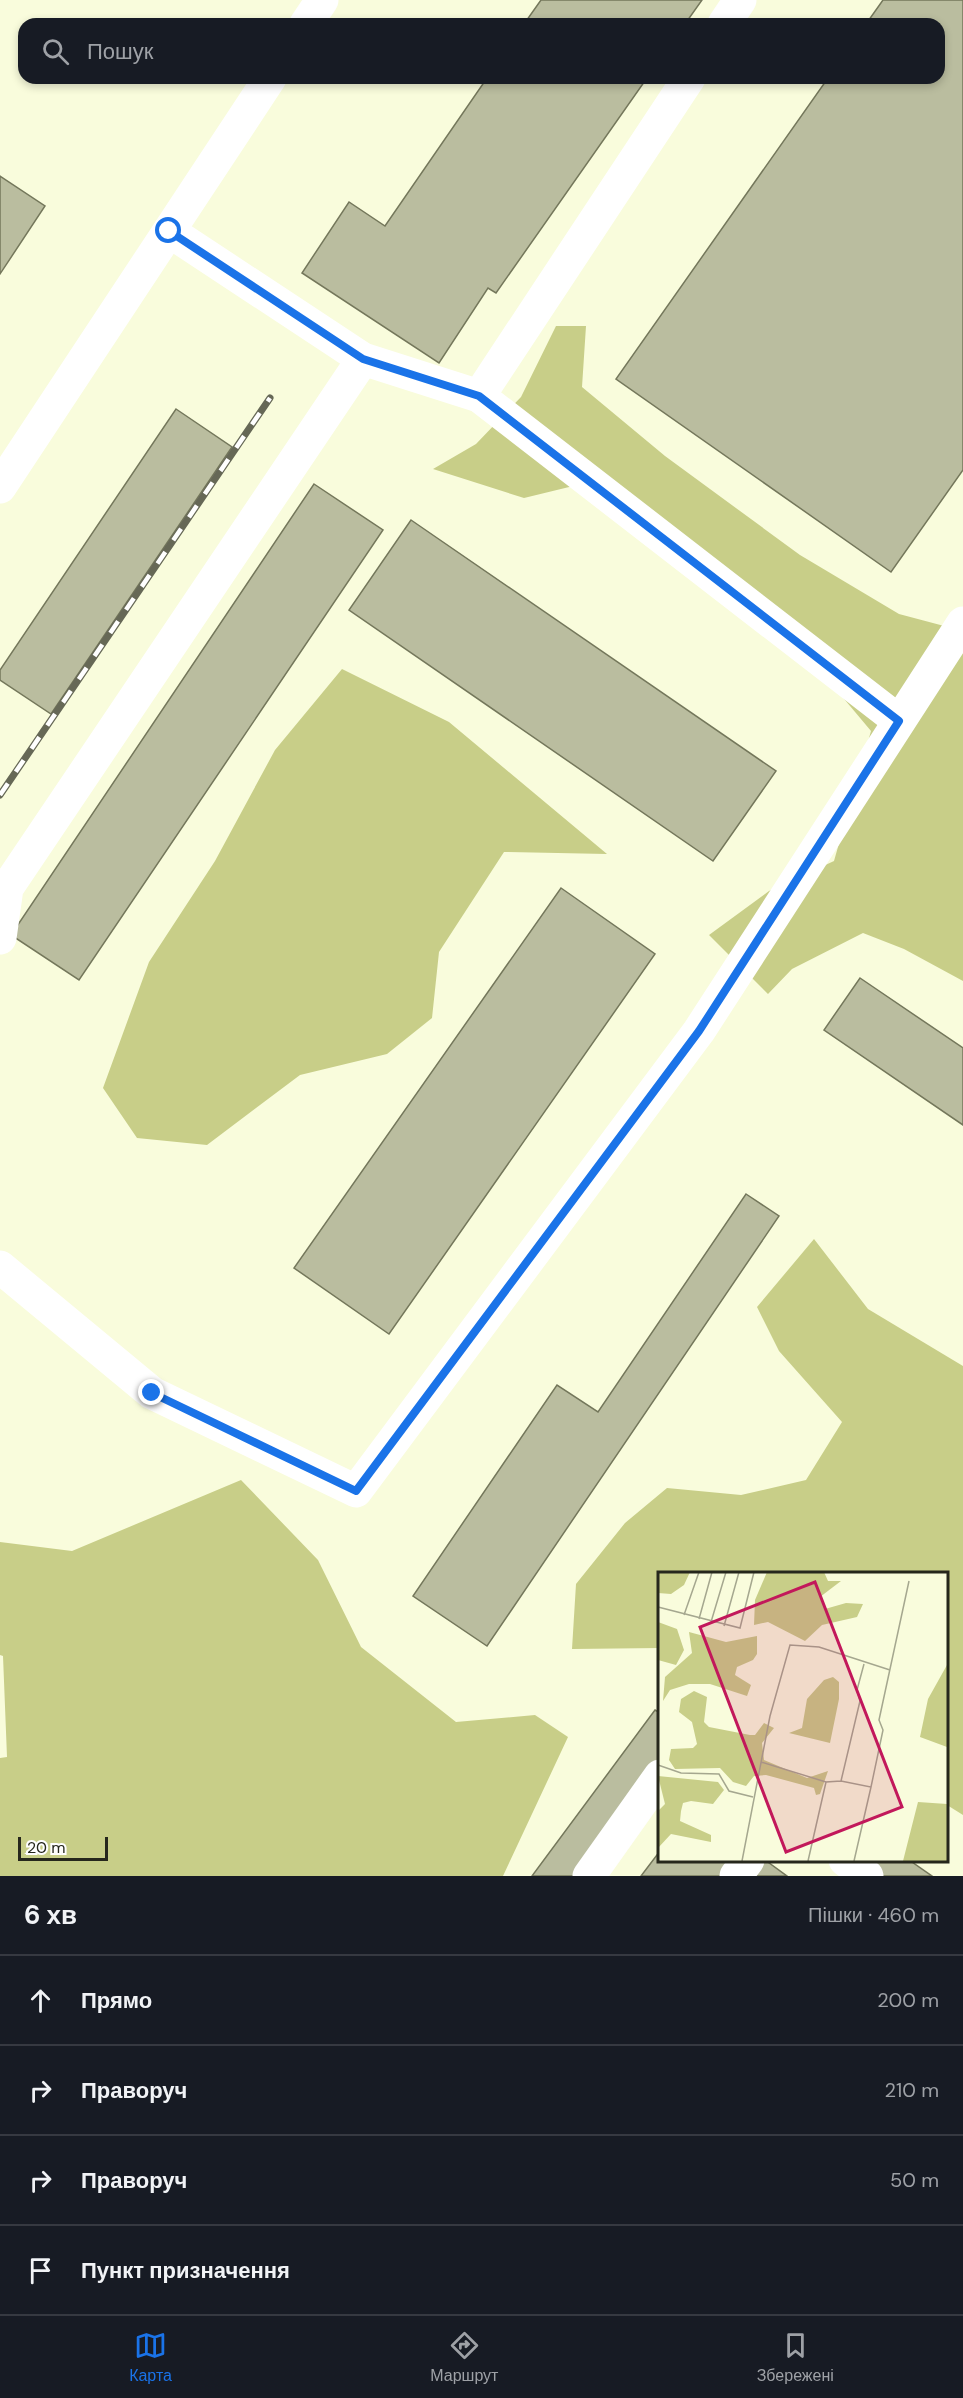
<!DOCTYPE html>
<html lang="uk">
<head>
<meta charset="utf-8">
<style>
  :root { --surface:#171b24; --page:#20242c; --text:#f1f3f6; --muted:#9ea1a6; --line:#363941; --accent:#1a73e8 }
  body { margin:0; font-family:"DM Sans",sans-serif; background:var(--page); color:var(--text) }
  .scale { position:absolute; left:18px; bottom:15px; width:90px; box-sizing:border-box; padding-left:6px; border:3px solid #26271c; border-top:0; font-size:16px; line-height:21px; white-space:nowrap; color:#26271c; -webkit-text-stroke:4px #fff; paint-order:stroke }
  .stop { position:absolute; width:18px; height:18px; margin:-14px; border:4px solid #1a73e8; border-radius:50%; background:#fff }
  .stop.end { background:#1a73e8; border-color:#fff; box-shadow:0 2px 6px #0008 }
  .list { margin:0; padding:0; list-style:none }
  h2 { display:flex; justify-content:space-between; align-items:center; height:78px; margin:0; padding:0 24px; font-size:26px }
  h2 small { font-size:20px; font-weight:400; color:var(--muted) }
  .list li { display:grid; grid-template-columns:39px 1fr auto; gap:18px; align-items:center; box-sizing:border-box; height:90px; padding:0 24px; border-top:2px solid var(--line) }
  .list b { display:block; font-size:22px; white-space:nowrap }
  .list em { font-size:20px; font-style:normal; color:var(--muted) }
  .icon { flex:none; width:33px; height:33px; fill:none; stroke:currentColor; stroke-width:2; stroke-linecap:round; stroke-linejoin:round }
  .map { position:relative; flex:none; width:963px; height:1876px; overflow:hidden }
  .search { position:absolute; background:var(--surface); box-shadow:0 3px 9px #0003; left:18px; right:18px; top:18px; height:66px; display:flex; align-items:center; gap:15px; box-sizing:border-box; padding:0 21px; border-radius:18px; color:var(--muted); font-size:22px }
  .sheet { height:438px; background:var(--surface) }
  nav { display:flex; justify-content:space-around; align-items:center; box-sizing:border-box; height:84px; border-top:2px solid var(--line); background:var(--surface); font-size:16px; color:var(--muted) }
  nav a { display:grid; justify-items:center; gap:3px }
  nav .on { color:var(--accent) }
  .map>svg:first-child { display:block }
</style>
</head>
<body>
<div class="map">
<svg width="963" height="1876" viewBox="0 0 963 1876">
  <rect width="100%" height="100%" fill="#f9fcdc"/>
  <!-- forest -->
  <g fill="#c8ce88">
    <path d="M556,326h30l-4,61 83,69 135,99 99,59 64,17v350l-59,-32 -41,-16 -71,36 -24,25 -59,-59 60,-44 65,-30 37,-130 -47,-56 -222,-196 -78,19 -91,-29 43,-25 45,-47z"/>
    <path d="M342,669l107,53 158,132 -103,-2 -65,100 -7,66 -45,36 -87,21 -93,70 -70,-7 -34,-50 46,-126 66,-101 60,-111z"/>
    <path d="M814,1239l54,70 95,57v449l-16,-10 -1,-232h-286v75l-88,1 4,-65 49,-61 42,-35 74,7 65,-15 36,-58 -63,-71 -22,-44z"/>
    <path d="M241,1480l77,80 43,87 95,75 79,-7 33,22 -65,139h-503v-118l7,-1 -4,-101 -3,-1v-113l72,9z"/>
  </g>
  <!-- building -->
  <g fill="#babd9f" stroke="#74775b" stroke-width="1.5">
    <path d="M541,0h161l-17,24h-161z"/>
    <path d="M883,0h80v470l-72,102 -275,-193 212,-301h111v-54h-73z"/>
    <path d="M487,78h160l-151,215 -8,-5 -49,75 -137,-90 47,-71 36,24z"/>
    <path d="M0,176l45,30 -45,68z"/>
    <path d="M176,409l56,38 -181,267 -51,-34v-10z"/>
    <path d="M314,484l69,46 -304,450 -68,-45z"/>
    <path d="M411,520l365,251 -63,90 -364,-251z"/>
    <path d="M561,888l94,66 -266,380 -95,-66z"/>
    <path d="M860,978l103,70v77l-139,-95z"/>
    <path d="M746,1194l33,22 -292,430 -74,-50 144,-211 41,27z"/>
    <path d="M655,1710l5,3v52l-82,111h-46z"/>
    <path d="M660,1851v9h75l-13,16h-81z"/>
    <path d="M762,1860h3l22,16h-37z"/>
    <path d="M858,1860h51l23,16h-51z"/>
  </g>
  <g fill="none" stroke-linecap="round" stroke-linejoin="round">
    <!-- minor -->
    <g stroke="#fff" stroke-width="33">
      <path d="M306,24l16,-24"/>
      <path d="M724,24l16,-24"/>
      <path d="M270,78l-101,153 194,128 116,37 210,-318"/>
      <path d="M479,396l420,325"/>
      <path d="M0,487l169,-256"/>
      <path d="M0,938l7,-50 356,-529"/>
      <path d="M0,1267l152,126 204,98 343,-460 264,-408"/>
      <path d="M845,1860l22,16"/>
      <path d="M589,1876l71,-100"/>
      <path d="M736,1876l12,-16"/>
    </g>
    <defs>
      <path id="rail" d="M0,795l270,-397"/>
    </defs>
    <!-- rail casing -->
    <use href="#rail" stroke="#666856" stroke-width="7"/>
    <!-- rail -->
    <use href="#rail" stroke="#fff" stroke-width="4.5" stroke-dasharray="14" stroke-linecap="butt"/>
  </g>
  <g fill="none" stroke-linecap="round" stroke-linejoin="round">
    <!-- route -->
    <path stroke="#1a73e8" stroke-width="8" d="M152,1393l204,98 343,-460 200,-310 -420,-325 -116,-37 -194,-128"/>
  </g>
  <!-- overview -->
  <g transform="translate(658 1572)">
    <rect width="290" height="290" fill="#f9fcdc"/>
    <path d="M0,0h32l-6,13 -13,9 -13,-1zM109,0h57l4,9h13l-21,16 5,12 21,-6 17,1 -6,13 -35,8 -17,16 -37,-19 -14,3 1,-25zM0,50l19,7 7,21 -8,15 -18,-5zM31,60l37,10 31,-6v18l-4,6 -16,7 -2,8 16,10 -4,11 -37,-12h-21l-19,6 -7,11 2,-24 27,-24zM289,93v82l-27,-10 8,-38zM175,105l6,5v17l-9,44 -41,-10 13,-5 5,-29 17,-19zM36,119l13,6 -3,25 5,5 41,8h5l9,-12 10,5 -12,15 2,17 43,18 21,-7 -8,23 -4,1 -2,-7 -48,-13 -12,1 -8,10 -13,-4 -13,-14 -45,1 -6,-9 2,-11 22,-1 4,-4 -5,-22 -13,-10 2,-13zM0,204l60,6 6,8 -11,14 -22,-3 -8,2 -2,8 -1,10 31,14v7l-40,-8 -13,14v-37l7,-7zM260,230l29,2v57h-44z" fill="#c8ce88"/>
    <path fill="none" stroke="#a5a78f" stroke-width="1.5" d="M0,35l82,21 14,-56M26,43l15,-43M41,47l13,-47M53,50l15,-50M66,54l15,-54M103,190l65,20M0,193l23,8 38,1 10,17 24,6M183,209l19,-80 -3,-11 7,-26M213,215l12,-57 -4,-10 30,-139M84,289l28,-145 20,-71 29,2 71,23M150,289l18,-79 15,-1 30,6 -17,74"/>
    <path fill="#c2185b" fill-opacity="0.15" stroke="#c2185b" stroke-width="3" d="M157,10l87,225 -116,45 -86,-225z"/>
    <rect width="290" height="290" fill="none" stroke="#26271c" stroke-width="3"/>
  </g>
</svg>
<div class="scale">20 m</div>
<div class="stop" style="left:169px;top:231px"></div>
<div class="stop end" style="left:152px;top:1393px"></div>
<div class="search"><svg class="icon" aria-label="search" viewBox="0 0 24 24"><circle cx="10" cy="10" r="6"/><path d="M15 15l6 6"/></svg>Пошук</div>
</div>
<section class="sheet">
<h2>6 хв<small>Пішки · 460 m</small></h2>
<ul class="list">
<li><svg class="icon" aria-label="ahead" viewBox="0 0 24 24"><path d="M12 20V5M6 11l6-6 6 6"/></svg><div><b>Прямо</b></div><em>200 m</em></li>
<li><svg class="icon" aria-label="right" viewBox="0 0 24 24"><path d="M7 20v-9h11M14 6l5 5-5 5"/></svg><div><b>Праворуч</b></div><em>210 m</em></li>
<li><svg class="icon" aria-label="right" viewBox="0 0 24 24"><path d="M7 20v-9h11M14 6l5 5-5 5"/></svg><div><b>Праворуч</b></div><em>50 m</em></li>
<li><svg class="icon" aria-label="arrive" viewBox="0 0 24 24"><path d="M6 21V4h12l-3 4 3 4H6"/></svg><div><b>Пункт призначення</b></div></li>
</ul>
</section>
<nav>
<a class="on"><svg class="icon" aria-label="map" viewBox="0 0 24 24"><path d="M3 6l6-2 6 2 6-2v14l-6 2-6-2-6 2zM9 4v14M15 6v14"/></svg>Карта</a>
<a><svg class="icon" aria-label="directions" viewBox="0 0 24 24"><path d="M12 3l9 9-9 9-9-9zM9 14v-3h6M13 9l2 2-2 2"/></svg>Маршрут</a>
<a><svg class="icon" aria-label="saved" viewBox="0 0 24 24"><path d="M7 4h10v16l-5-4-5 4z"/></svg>Збережені</a>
</nav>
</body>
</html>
